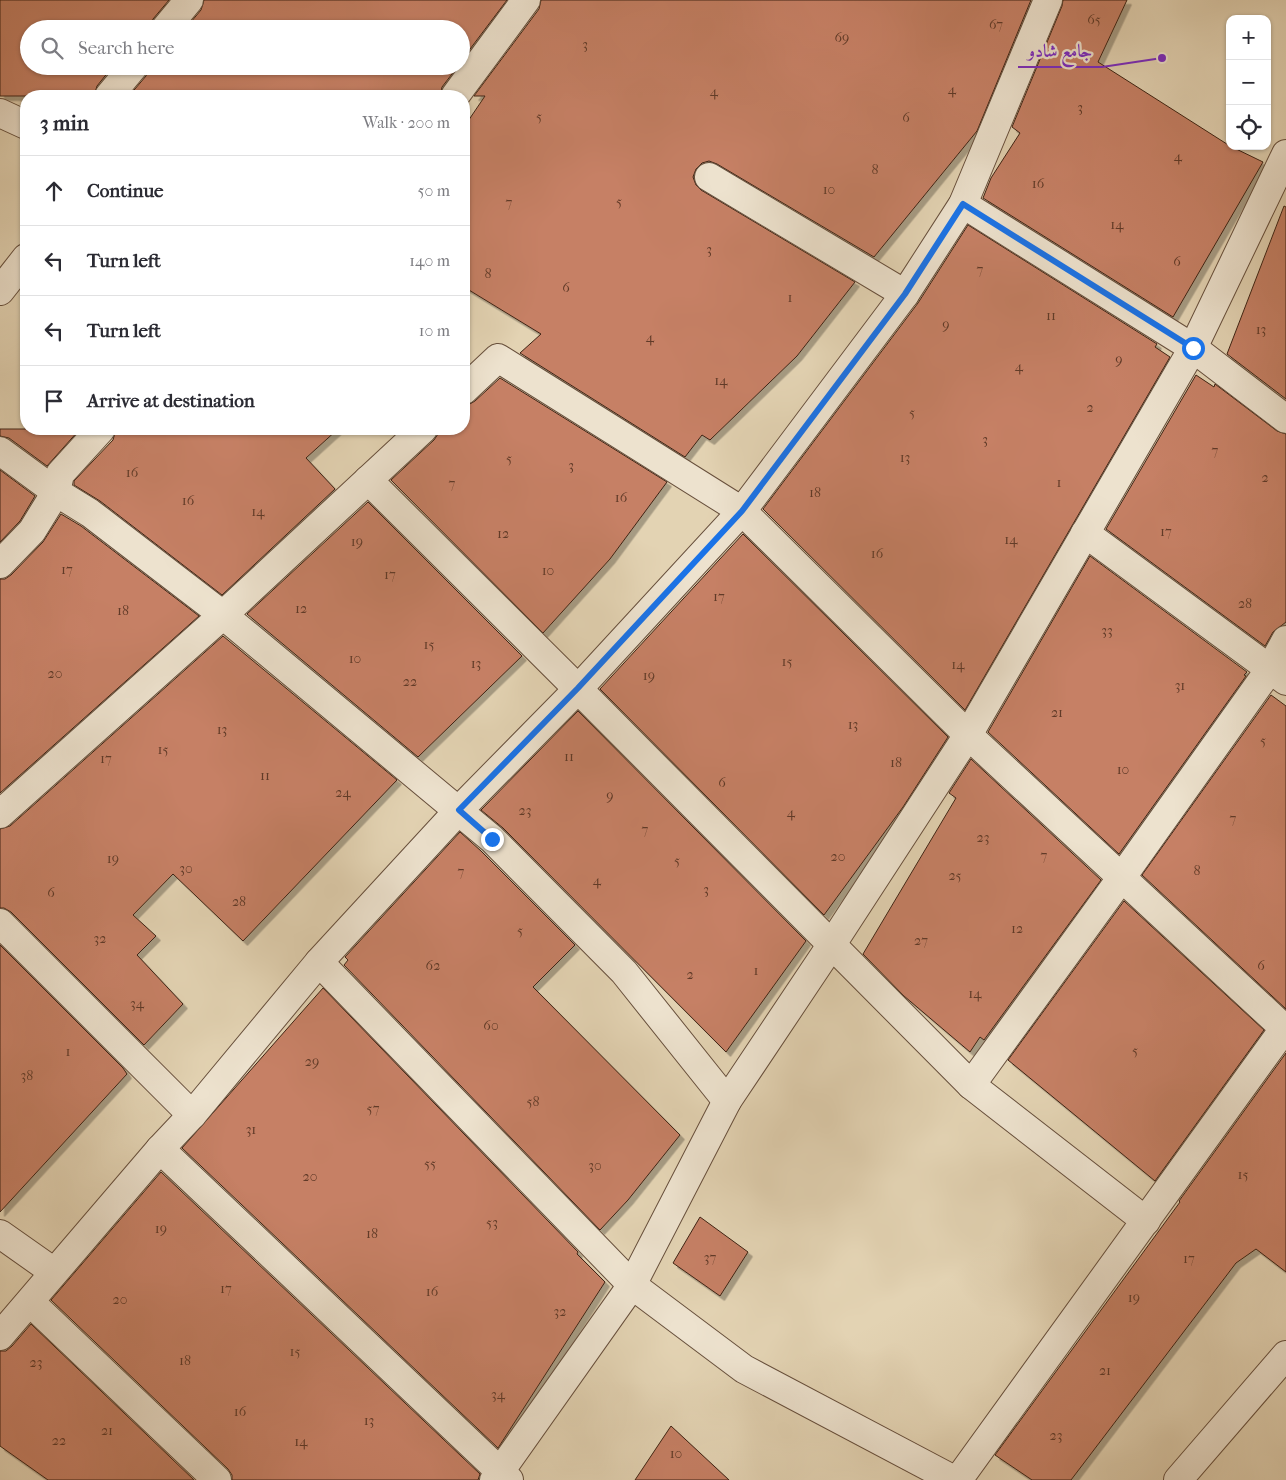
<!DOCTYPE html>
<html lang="en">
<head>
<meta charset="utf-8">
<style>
  :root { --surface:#fff; --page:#f2f2f3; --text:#2b2b33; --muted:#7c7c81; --line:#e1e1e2 }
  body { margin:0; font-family:"IM FELL French Canon",Amiri,serif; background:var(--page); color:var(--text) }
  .controls { position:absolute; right:15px; top:15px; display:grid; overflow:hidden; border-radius:10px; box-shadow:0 1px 4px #0004 }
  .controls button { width:45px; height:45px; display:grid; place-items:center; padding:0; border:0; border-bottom:1px solid var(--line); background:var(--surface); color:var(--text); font:25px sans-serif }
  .stop { position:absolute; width:15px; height:15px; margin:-11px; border:4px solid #1a73e8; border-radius:50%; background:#fff }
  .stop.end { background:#1a73e8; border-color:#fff; box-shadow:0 1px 5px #0008 }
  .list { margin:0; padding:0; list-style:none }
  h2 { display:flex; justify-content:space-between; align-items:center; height:65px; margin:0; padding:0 20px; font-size:21px }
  h2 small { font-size:16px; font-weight:400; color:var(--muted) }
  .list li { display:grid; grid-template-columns:32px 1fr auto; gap:15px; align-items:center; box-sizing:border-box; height:70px; padding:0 20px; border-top:1px solid var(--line) }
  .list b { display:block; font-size:19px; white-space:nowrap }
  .list em { font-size:16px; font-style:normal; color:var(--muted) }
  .icon { flex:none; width:28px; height:28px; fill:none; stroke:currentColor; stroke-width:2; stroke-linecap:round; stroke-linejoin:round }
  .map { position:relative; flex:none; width:1286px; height:1480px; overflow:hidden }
  .search { position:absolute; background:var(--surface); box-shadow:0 1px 4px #0004; left:20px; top:20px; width:450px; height:55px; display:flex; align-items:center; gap:12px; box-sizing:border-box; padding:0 18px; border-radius:28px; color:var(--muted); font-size:19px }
  .panel { position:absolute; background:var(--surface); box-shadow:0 1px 4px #0004; left:20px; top:90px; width:450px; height:345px; border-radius:20px }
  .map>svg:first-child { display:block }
</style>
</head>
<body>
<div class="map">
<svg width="1286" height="1480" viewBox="0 0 1286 1480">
  <defs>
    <filter id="shadow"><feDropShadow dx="4.5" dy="4.5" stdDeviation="0" flood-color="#0004"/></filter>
  </defs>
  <rect width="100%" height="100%" fill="#e3d3b3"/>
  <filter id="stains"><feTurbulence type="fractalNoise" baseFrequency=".004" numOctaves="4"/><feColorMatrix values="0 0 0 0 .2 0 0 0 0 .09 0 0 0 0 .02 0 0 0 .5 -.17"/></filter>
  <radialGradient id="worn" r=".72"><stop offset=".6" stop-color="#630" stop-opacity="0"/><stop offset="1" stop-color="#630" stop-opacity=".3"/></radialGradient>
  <!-- building -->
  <g fill="#c68065" stroke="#3e2314" filter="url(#shadow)">
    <path d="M0,0h169l-16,19 -3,10h-121v37h84l-16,20 -3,10h-94z"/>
    <path d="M204,0h303l-46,61v-32h-276l16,-19z"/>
    <path d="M541,0h490l-54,131 -103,126 -157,-93 -8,-3 -7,2 -6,6 -3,8 3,8 5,5 154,92 -58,74 -87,84 -8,-5 -17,22 -165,-104 21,-19 -77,-47v-160l21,-31h-11l65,-87z"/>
    <path d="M1063,0h64l-29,62 132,84 33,16 -90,155 -190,-119 8,-20 29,-45 -8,-6 50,-121z"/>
    <path d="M149,66h309l-16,21 -2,9h-311l17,-20z"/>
    <path d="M1284,206l2,1v192l-59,-45z"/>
    <path d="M968,225l189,119 -2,3 15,10 -205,353 -202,-201 155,-206z"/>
    <path d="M1196,375l18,12 1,-3 62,47 9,3v188l-13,10 -8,14 -159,-117z"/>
    <path d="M500,378l167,104 -57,77 -67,74 -152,-153 43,-40 4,-6v-5h26v-24h4l7,-4z"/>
    <path d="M0,429h80l-33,37 -38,-28 -9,-2z"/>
    <path d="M116,429h222l-32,29 29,31 -113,106 -122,-94 -26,-16v-4l39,-41z"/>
    <path d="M0,470l35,26 -15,25 -20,21z"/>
    <path d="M368,502l154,154 -104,101 -171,-143z"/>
    <path d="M61,514l20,12 118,90 -199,177v-214h5l6,-4 32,-33z"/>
    <path d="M743,534l205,203 -45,70 -79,108 -224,-226z"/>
    <path d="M1090,556l157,116 -3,3 2,1 -127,178 -131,-122z"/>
    <path d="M223,636l174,144 -154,161 -70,-67 -40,41 23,21 -19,19 46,49 -39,41 -133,-133 -7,-4h-4v-79l10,-3z"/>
    <path d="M1271,695l15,11v303l-144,-134z"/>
    <path d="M578,711l228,230 -80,111 -223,-224 -22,-18z"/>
    <path d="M971,759l130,121 -117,160 -4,-3 -10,15 -66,-56 -41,-42 93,-156 -7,-5z"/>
    <path d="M460,832l21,19 94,94 -42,42 147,148 -52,65 -28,30 -256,-265 4,-5 -3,-3z"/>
    <path d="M1124,901l140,129 -109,151 -147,-121z"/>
    <path d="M0,945l123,123 4,6 -127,138z"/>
    <path d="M323,988l255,264 -1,2 28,28 -107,166 -316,-300z"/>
    <path d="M1286,1053v219l-30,-23 -20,14 -165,217h-39l-37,-25 185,-253 -1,-1z"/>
    <path d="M161,1172l319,302 -2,6h-246v-5l-4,-6 -177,-169z"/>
    <path d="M700,1217l48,35 -28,44 -47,-33z"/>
    <path d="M31,1324l163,156h-146l-48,-34v-95h6l6,-5z"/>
    <path d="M671,1426l58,54h-94z"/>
  </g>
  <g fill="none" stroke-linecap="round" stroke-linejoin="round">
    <defs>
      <g id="minor">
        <path d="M165,29l24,-29"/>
        <path d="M109,96l25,-30"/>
        <path d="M455,96l71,-96"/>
        <path d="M0,113l26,12"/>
        <path d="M709,177l196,117"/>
        <path d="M963,204l230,144 93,71"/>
        <path d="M0,291l26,-33"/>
        <path d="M464,390l34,-32 244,153 226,224 318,295"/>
        <path d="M0,451l56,41 34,21 133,102 269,224 132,133 103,129"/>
        <path d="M368,480l210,209 393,396 151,-208 148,-208 16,-29"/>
        <path d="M1085,533l201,148"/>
        <path d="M0,564l32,-33 24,-39 4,-18 41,-45"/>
        <path d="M0,814l223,-199 200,-186"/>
        <path d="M0,923l192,192"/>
        <path d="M319,962l313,323 112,84 210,111"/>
        <path d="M971,1085l175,136"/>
        <path d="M160,1149l349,331"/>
        <path d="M0,1234l54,38"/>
        <path d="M30,1302l187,178"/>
        <path d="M0,1336l160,-187 32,-34 127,-153 140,-152 119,-121 164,-178 163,-217 58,-90 85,-204"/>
        <path d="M494,1480l138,-195 95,-184 105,-157 136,-209 225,-387 93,-194"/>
        <path d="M958,1480l328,-454"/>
        <path d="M1178,1480l108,-125"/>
      </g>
    </defs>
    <!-- minor casing -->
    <use href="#minor" stroke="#674f3c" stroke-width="30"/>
    <!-- minor -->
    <use href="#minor" stroke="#ede2ce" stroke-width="28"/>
  </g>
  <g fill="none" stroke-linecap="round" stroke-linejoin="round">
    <!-- route -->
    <path stroke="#1a73e8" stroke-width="6" d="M492,839l-33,-29 119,-122 164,-177 163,-217 58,-90 230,144"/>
  </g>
  <g text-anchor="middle" stroke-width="4.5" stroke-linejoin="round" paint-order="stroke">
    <!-- number labels -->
    <g font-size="14" fill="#603a28">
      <text x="1094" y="24">65</text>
      <text x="996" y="29">67</text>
      <text x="842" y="42">69</text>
      <text x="585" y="49">3</text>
      <text x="952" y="94">4</text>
      <text x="714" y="96">4</text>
      <text x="1080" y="112">3</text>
      <text x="539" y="121">5</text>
      <text x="906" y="122">6</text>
      <text x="1178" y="161">4</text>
      <text x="875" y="174">8</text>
      <text x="1038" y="188">16</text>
      <text x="829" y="194">10</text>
      <text x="619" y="206">5</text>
      <text x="509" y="207">7</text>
      <text x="1117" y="229">14</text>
      <text x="709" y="254">3</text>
      <text x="1177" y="266">6</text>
      <text x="980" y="274">7</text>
      <text x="488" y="278">8</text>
      <text x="566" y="292">6</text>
      <text x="790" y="302">1</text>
      <text x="1051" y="320">11</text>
      <text x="946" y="329">9</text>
      <text x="1261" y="334">13</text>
      <text x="650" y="342">4</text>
      <text x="1119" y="364">9</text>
      <text x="1019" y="371">4</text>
      <text x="721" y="385">14</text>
      <text x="1090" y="412">2</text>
      <text x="912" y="417">5</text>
      <text x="985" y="444">3</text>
      <text x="1215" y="455">7</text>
      <text x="905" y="462">13</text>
      <text x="509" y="463">5</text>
      <text x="571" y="470">3</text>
      <text x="132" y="477">16</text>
      <text x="1265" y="482">2</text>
      <text x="1059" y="487">1</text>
      <text x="452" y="488">7</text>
      <text x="815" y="497">18</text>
      <text x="621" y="502">16</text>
      <text x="188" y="505">16</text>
      <text x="258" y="516">14</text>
      <text x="1166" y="536">17</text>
      <text x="503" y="538">12</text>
      <text x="1011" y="544">14</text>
      <text x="357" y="546">19</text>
      <text x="877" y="558">16</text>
      <text x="67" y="574">17</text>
      <text x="548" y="575">10</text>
      <text x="390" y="579">17</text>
      <text x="719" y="601">17</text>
      <text x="1245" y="608">28</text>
      <text x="301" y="613">12</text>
      <text x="123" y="615">18</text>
      <text x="1107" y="635">33</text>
      <text x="429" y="649">15</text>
      <text x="355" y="663">10</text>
      <text x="787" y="666">15</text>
      <text x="476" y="668">13</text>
      <text x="958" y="669">14</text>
      <text x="55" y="678">20</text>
      <text x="649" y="680">19</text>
      <text x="410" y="686">22</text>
      <text x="1180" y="690">31</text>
      <text x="1057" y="717">21</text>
      <text x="853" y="729">13</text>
      <text x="222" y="734">13</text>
      <text x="1263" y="745">5</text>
      <text x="163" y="754">15</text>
      <text x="569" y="761">11</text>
      <text x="106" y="763">17</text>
      <text x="896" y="767">18</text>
      <text x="1123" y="774">10</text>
      <text x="265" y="780">11</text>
      <text x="722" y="787">6</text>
      <text x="343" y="797">24</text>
      <text x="610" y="800">9</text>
      <text x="525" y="815">23</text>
      <text x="791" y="817">4</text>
      <text x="1233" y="823">7</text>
      <text x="645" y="834">7</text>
      <text x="983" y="842">23</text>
      <text x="1044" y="860">7</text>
      <text x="838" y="861">20</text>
      <text x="113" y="863">19</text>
      <text x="677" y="865">5</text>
      <text x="186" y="873">30</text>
      <text x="1197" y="875">8</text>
      <text x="461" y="876">7</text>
      <text x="955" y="880">25</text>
      <text x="597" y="885">4</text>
      <text x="706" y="894">3</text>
      <text x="51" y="897">6</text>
      <text x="239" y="906">28</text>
      <text x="1017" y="933">12</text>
      <text x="520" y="935">5</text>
      <text x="100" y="943">32</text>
      <text x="921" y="945">27</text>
      <text x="433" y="970">62</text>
      <text x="1261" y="970">6</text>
      <text x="756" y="975">1</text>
      <text x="690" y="979">2</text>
      <text x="975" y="998">14</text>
      <text x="137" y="1008">34</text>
      <text x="491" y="1030">60</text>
      <text x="1135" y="1055">5</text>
      <text x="68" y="1056">1</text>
      <text x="312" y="1066">29</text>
      <text x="27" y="1080">38</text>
      <text x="533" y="1106">58</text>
      <text x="373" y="1113">57</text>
      <text x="251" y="1134">31</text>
      <text x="430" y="1168">55</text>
      <text x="595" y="1170">30</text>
      <text x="1243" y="1179">15</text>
      <text x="310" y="1181">20</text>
      <text x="492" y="1227">53</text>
      <text x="161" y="1233">19</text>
      <text x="372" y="1238">18</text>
      <text x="710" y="1262">37</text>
      <text x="1189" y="1263">17</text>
      <text x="226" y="1293">17</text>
      <text x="432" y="1296">16</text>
      <text x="1134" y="1302">19</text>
      <text x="120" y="1304">20</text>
      <text x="560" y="1316">32</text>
      <text x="295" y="1356">15</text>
      <text x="185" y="1365">18</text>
      <text x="36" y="1367">23</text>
      <text x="1105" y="1375">21</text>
      <text x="498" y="1399">34</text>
      <text x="240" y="1416">16</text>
      <text x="369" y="1425">13</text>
      <text x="107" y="1435">21</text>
      <text x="1056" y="1440">23</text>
      <text x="59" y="1445">22</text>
      <text x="301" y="1446">14</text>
      <text x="676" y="1458">10</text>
    </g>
  </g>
  <!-- callouts -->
  <path fill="none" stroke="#7b2cbf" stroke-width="2" d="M1162 58L1102 67H1018"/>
  <circle fill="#7b2cbf" stroke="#ede2ce" stroke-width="2" cx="1162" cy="58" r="5"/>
  <g font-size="18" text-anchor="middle" font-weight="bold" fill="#7b2cbf" stroke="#ede2ce" stroke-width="4.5" stroke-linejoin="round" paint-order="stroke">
    <text x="1060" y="57">جامع شادو</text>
  </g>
  <rect width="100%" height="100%" filter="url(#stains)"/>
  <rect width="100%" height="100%" fill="url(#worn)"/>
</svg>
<div class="controls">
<button>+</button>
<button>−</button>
<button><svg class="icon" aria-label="locate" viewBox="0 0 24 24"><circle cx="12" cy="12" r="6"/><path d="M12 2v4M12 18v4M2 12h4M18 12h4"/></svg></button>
</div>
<div class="stop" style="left:1193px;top:348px"></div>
<div class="stop end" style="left:492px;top:839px"></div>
<div class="search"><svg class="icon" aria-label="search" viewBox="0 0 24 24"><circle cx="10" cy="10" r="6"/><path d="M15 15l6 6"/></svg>Search here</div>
<section class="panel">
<h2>3 min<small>Walk · 200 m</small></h2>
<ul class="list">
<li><svg class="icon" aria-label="ahead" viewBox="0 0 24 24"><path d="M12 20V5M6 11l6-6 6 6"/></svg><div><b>Continue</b></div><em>50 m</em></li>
<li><svg class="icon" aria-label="left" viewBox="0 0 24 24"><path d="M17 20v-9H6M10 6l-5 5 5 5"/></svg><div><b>Turn left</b></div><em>140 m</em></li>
<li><svg class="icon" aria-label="left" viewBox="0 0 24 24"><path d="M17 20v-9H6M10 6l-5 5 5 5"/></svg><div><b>Turn left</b></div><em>10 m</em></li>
<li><svg class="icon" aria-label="arrive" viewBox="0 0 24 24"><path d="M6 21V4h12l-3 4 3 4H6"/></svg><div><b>Arrive at destination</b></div></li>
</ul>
</section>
</div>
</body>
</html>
